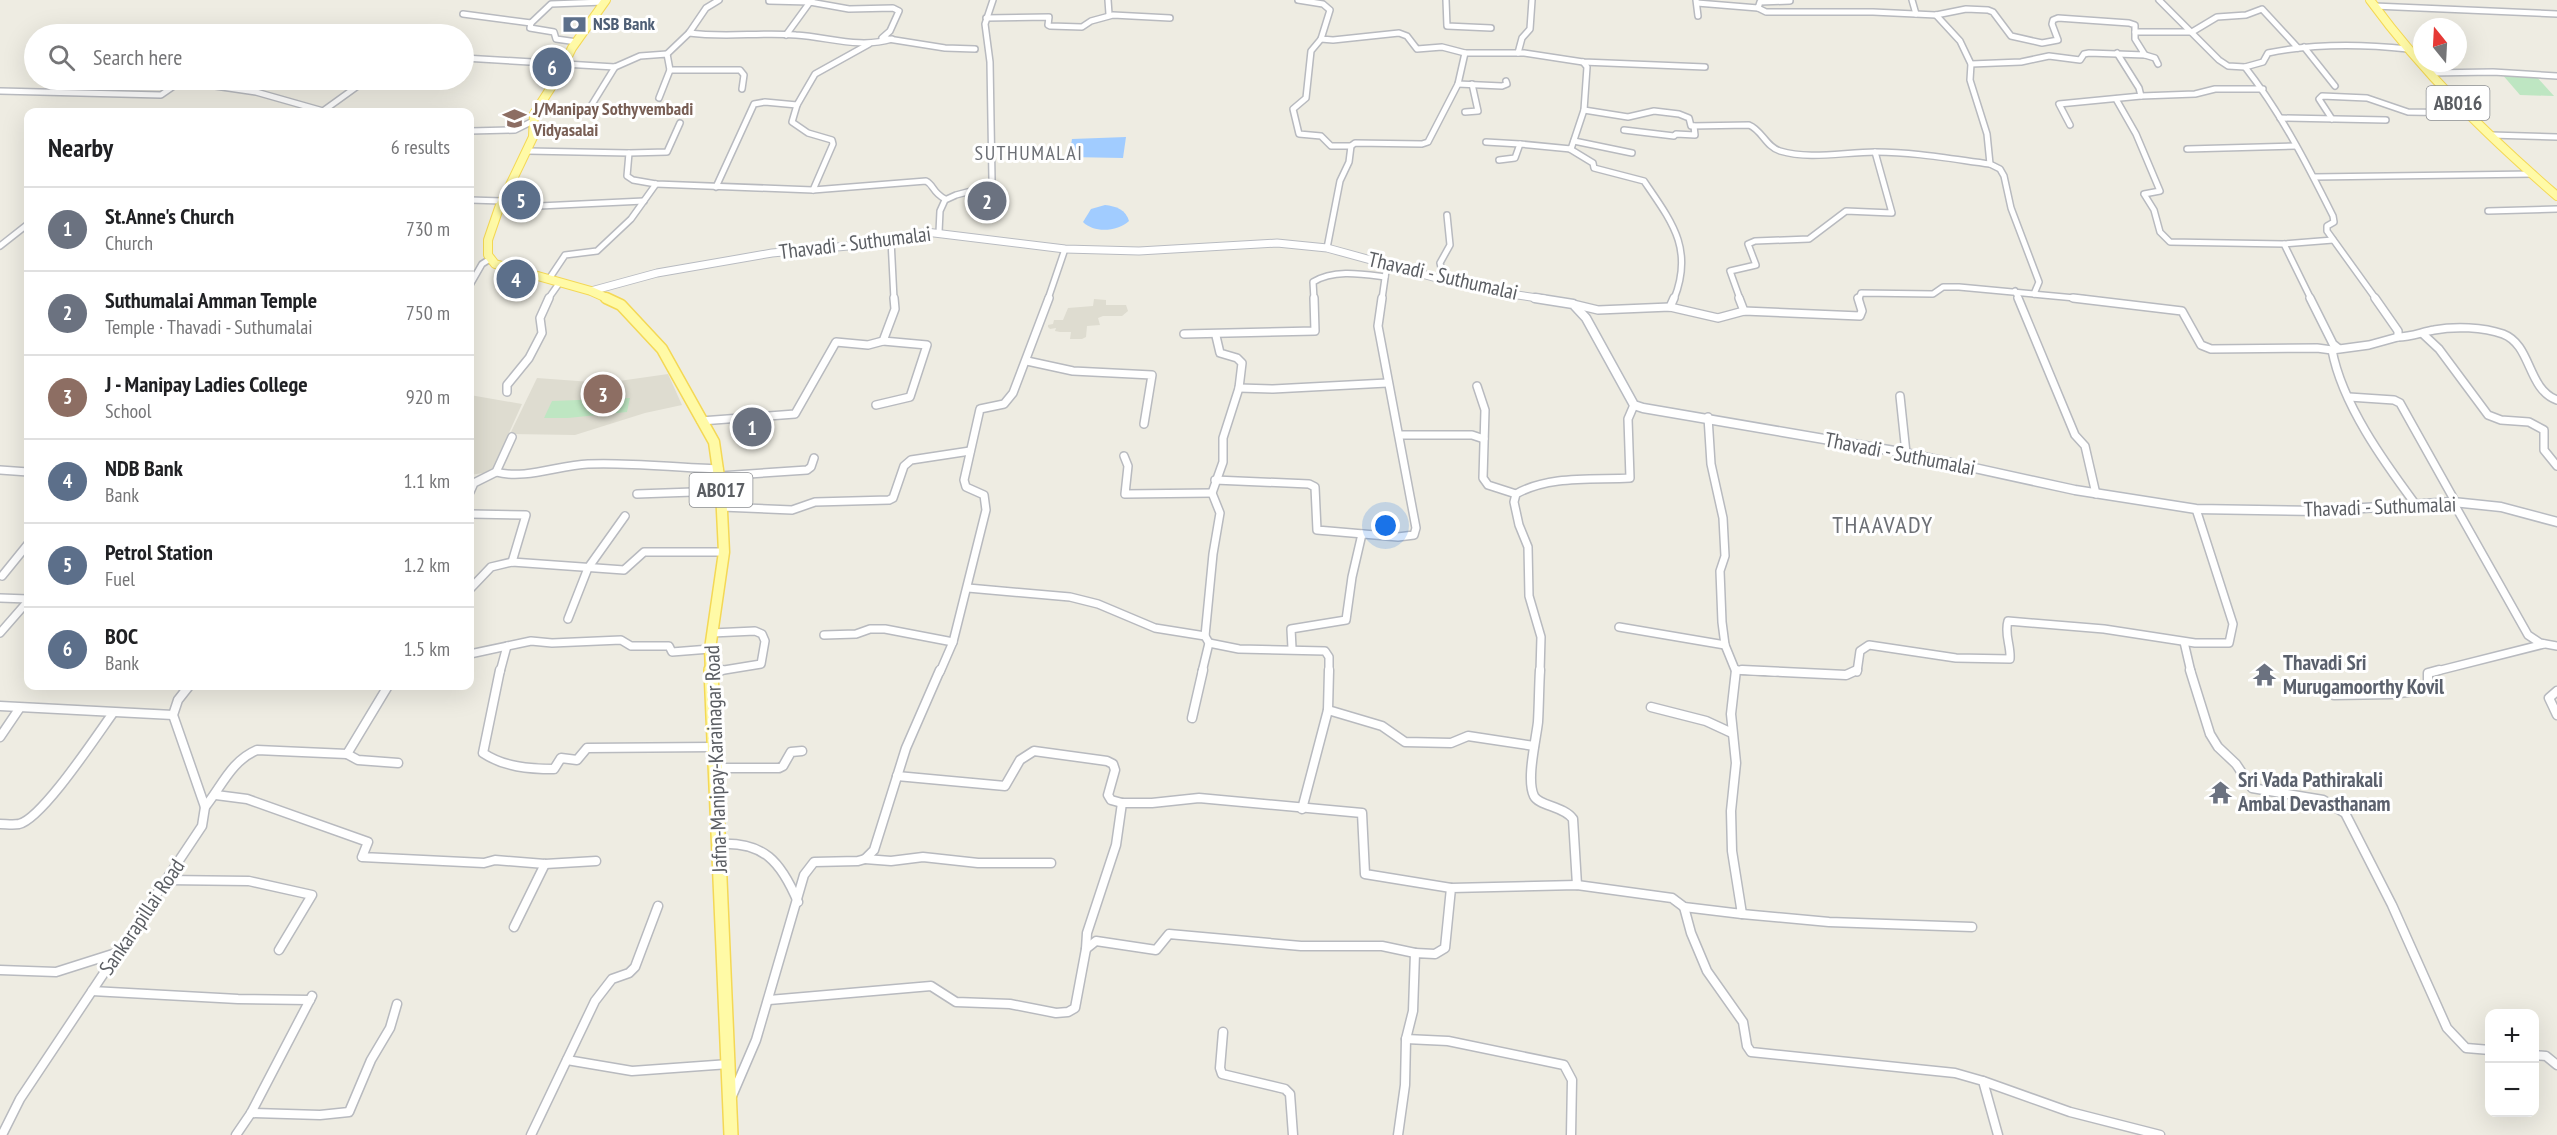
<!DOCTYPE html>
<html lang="en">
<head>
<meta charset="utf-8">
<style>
  :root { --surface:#fff; --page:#f2f2f2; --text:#202124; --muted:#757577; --line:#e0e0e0; --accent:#ec4e2a }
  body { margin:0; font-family:"PT Sans Narrow",sans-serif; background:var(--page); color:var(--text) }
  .controls { position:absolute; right:18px; bottom:18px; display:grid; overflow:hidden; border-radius:12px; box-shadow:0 6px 24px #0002 }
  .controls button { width:54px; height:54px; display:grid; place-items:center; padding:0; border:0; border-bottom:2px solid var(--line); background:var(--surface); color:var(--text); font:30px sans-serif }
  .compass { position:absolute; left:2413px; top:18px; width:54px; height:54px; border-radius:50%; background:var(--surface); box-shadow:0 6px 24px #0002; rotate:342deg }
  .you { position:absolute; left:1386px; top:526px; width:21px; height:21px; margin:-15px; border:4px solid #fff; border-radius:50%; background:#1a73e8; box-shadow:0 0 0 9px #1a73e833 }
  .badge { display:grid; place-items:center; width:39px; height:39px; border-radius:50%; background:var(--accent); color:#fff; font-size:20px; font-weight:700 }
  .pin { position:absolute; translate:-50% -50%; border:3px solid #fff; box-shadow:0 2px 6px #0006 }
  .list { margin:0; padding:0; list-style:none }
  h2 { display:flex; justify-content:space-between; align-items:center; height:78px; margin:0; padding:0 24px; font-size:26px }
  h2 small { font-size:20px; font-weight:400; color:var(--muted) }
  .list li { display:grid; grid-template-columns:39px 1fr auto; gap:18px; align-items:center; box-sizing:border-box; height:84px; padding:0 24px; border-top:2px solid var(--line) }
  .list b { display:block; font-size:22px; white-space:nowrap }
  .list p { margin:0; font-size:20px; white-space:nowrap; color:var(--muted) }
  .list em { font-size:20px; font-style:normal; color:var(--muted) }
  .icon { flex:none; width:33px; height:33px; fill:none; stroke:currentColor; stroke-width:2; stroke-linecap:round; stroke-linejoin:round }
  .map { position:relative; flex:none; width:2557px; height:1135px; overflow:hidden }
  .search { position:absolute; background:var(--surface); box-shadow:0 6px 24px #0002; left:24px; top:24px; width:450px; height:66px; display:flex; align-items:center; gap:15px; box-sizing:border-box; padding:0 21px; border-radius:33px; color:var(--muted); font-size:22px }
  .panel { position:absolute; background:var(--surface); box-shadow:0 6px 24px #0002; left:24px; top:108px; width:450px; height:582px; border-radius:12px }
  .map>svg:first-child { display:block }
</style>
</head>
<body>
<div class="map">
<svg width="2557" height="1135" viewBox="0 0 2557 1135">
  <rect width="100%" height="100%" fill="#eeece2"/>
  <!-- education -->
  <g fill="#dedcd0">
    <path d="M1094,299l12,1v5h20l2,6 -6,5h-19l-5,2 2,7 -13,1 -1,11 -4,2h-12l1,-7h-11l-5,-1 1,-3 -6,1 -2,-2v-2l5,-1 1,-4h9l5,-12 25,-2z"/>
    <path d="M668,374l14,31 -37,8 -70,22 -65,-1 27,-56 68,5z"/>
    <path d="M470,395l52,9 -19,42 2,4 -9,21 -26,4z"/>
  </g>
  <!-- green -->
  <g fill="#bee6c2">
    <path d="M2501,73l33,1 20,22 -34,-1z"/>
    <path d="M630,398l-3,14 -59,6h-24l8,-17z"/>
  </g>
  <!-- water -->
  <g fill="#a1ccff">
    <path d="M1126,137l-3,21 -54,-1 3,-18z"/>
    <path d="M1105,205c11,1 21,5 24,16 -11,10 -34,13 -46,1l8,-13z"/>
  </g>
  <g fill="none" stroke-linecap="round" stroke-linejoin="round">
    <defs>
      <g id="minor-far2">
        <path d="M1108,0l1,14"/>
        <path d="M1298,0l25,4 7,6 -9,29 12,1 66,-7 8,3 10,13 25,-2 23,6h59l59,9 122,5"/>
        <path d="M1446,0l1,26 44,2"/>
        <path d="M1696,0l2,16"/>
        <path d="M1912,0l4,14"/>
        <path d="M2159,0l60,60 9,6 17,1c36,46 62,97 88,149l1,6 -7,4v5l49,68"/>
        <path d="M769,1l41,1 2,-2"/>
        <path d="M1697,3l61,5 2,-6 30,-1"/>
        <path d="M2374,6l183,8"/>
        <path d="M1758,8l8,4h107l63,3 30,-6 22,1 5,2 18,24 31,7 16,-3 -6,-16 1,-4 5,-2 71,5 6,2v7h57l25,-15 29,-2 16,-6 36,39"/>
        <path d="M463,14l68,9 20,-19 53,-2"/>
        <path d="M1936,15l24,26 11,23 -1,16 17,54 3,30 10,5 4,7 7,32 28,74 -5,12"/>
        <path d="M986,18l63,-1 -1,8 2,1 32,1 9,-6 22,-6 57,3"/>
        <path d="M531,23l-1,5 24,4 2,7 21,3"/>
        <path d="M689,33c36,5 71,-1 107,2 33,2 63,14 96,4"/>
        <path d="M786,35l24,-33 39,7 44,-1 6,3 -9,20 -8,7 63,10 30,1"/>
        <path d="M1321,39l-10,12 -5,47 -13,11 6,25 22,2 10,10h20"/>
        <path d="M2304,47l31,39"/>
        <path d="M1518,53l4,-15 8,-9 2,-29"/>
        <path d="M667,54l22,-21 17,-25 13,-8"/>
        <path d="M2145,55l10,3 3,6"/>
        <path d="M464,58l151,9 25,-11 27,-2 3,16h70l4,5 -2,14"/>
        <path d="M1971,64l50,-2 28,-6 31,4 4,-6 5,-1 56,2 -10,-16v-7"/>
        <path d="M2245,67l18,-5 5,-9c47,-10 93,-9 140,-4"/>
        <path d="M2429,73l64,-1 64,4"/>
        <path d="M1458,84l44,2 5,-2 -1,-3"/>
        <path d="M0,91l161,4 20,-14 75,11 67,19 43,-31"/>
        <path d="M2141,96l54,-2 20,-5h48"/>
        <path d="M659,98l11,-28"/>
        <path d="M2116,99l20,35 24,57 -16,3 10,16 6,22 10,10 114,2 49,-4"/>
        <path d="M797,105l-5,17 16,11 24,7 1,4 -20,46"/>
        <path d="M591,106l24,-39"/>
        <path d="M1584,110l44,7 26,-6 25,3 10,4 2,8 58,-1c13,5 17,22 31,26 30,9 64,1 96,1 38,0 76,7 114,12"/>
        <path d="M1465,112l13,-1 -6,-27"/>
        <path d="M2280,118l106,2"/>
        <path d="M2332,119l-13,-20 3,-3 45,2 41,14 59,1"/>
        <path d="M2070,125l-11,-21 82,-8 -2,-8 -22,-35"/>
        <path d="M1624,130l50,6 2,-2 19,1 -1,-9"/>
        <path d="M470,131l45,-1 18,-9"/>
        <path d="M2491,135l66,2"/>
        <path d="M1574,141l58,12"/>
        <path d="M1486,142l34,2"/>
        <path d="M1570,149l23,14 1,5 50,13c28,41 50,68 30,118"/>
        <path d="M2187,149l109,-3"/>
        <path d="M528,151l101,2 -2,23 6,4 23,4 157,6 113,-9c8,4 6,11 19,18"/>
        <path d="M629,153l38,-1 13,-29"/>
        <path d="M1499,160l16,-2 5,-14 51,5 13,-39 3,-43 -4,-5"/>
        <path d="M2314,177l219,-3"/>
        <path d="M716,187l38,-83 11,-2 32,3 18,-31 54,-30"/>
        <path d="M470,200l32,1"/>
        <path d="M499,208l145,-7"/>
        <path d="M2488,211l69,-2"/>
        <path d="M939,232l1,-21 5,-11 11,-5 34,-9 2,-6 -2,-118 -5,-38 8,-24"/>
        <path d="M891,240l3,59"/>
        <path d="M2284,244l27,55"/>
        <path d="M0,246l28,-22"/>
        <path d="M1327,248l13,-67 9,-19 2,-16 4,-3 67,1 6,-2 30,-58 7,-31"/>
        <path d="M549,279l16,-24 32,-4 34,-32 25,-35"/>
        <path d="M1444,280l-4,-17 10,-18 -3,-30"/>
        <path d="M470,285l12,-21 8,-5"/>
        <path d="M2015,291l4,8"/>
        <path d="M548,299l12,-17"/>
        <path d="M1048,299l17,-50"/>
        <path d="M1314,299l-1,-17c21,-13 49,-8 72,-5"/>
        <path d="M1382,299l5,-35"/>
        <path d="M1740,299l-10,-28 26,-6 -8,-21 7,-3 54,-2 37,-28 46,2 -17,-61"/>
        <path d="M1859,299l2,-6 72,1 10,-7h16l127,12"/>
      </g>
      <g id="minor-far1">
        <path d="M1739,298l5,13"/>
        <path d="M2018,298l57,137 10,11 11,48"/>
        <path d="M2073,298l109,13 19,34 10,4 106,-1 15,2"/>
        <path d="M2310,298l23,46 5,4"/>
        <path d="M2375,298l23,33v6l-29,8 -37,5c10,54 52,112 84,155"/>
        <path d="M1573,304l25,6 72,-3 48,11 26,-7 116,5 2,-5 -4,-13"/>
        <path d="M1670,307l4,-9"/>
        <path d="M1184,334l131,-3 -1,-33"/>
        <path d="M2423,334l16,15 49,66 13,5 28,2 15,8v20l13,16"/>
        <path d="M2398,337c13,0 24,-5 36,-7 21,-4 49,-3 69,4 29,11 24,55 54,66"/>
        <path d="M1027,361l46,10 79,4 -8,49"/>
        <path d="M1477,386l8,24 -2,68 5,7 28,9"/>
        <path d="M1239,388l34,1 114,-6"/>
        <path d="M507,392v-7l22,-27 13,-25 -2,-15 9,-20"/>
        <path d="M1900,396l6,57"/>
        <path d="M2349,397l45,3 6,3 56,100"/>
        <path d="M876,405l34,-8 17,-52 -44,-4"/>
        <path d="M1708,417l3,47 12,54 2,38 -5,15 2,51 3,23 11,27"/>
        <path d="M701,421l94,-7 41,-72 32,3 15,-4 12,-32 -1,-11"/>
        <path d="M1400,435h72l12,4"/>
        <path d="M1124,456l4,10 -3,28 87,-1"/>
        <path d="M0,470l28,2"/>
        <path d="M496,472c29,8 63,-7 92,-8 44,-2 87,4 131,5"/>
        <path d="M720,476l87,-6 4,-3 3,-9"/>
        <path d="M1215,480l94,4 6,3 2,43 81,7 16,-2 2,-7 -38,-202 4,-28"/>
        <path d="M470,492l4,-9 22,-11 16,-35"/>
        <path d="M637,494l84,-3"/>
        <path d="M2453,502l75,133 12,8 17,3"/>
        <path d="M722,507l70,3 23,-8 74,-2 4,-2 11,-32 7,-6 59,-9"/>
        <path d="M470,514l56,1 -14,47"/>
        <path d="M2,576l26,-32"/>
        <path d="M968,588l102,9 28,7 57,24 50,8"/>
        <path d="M470,589l21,-22 21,-5 112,8 20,-18h80"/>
        <path d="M0,598l28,1"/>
        <path d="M568,619l20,-51 37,-52"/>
        <path d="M1619,627l106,18"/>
        <path d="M0,633l28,-32"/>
        <path d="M712,633l43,-2 7,3 3,7 -4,23 -49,8"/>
        <path d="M824,635l32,-1 14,-5h15l68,13"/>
        <path d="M2184,642l7,30"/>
        <path d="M1209,643l30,6 86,2 4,6v15"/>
        <path d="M1292,648l-1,-19 55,-9 6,-43 10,-43"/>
        <path d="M470,654l61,-13 21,2 69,-3 10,6h38l3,6 38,-3"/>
        <path d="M1736,670l39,2"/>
        <path d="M500,672l7,-26"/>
        <path d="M940,672l13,-30 33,-132 -2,-15 -18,-8 -2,-7 16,-71 24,-5 9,-11 36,-95"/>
        <path d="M1202,672l7,-29 -4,-7 8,-82 7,-41 -8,-20 11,-31v-24l16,-50 3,-25 -5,-5 -17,-5 -4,-17"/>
        <path d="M1540,672l1,-35 -12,-41 -1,-49 -9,-22 -5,-23 2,-8c33,-19 77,-14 114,-16l-2,-59 6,-14"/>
        <path d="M1857,672l3,-21 9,-6 87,13 54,1c1,-14 -6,-25 -2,-38l96,8 91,14h34l4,-19 -37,-115"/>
        <path d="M2433,672l111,-28"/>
      </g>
      <g id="minor">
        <path d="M500,670l-17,83c21,14 46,16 71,16l7,-11 16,2 10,-12 126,-1"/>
        <path d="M1540,670c-1,17 -1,35 -2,52 -2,18 -12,58 -4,74 5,10 30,10 39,23l4,66"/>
        <path d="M1742,670l104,5 11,-5"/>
        <path d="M2190,670l20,64 8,13 18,17 16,24 71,12 22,13 47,92 55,123 19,20 24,2"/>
        <path d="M711,672l11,-2"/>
        <path d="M2557,691l-8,7 8,17"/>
        <path d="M2334,695l59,-1 35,-5v-16l11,-3"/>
        <path d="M0,706l173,9"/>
        <path d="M1651,707l55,14 26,12"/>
        <path d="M1328,710l54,16 23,16 46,1 17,-7 66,10"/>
        <path d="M1192,718l11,-48"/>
        <path d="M0,737l19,-28"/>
        <path d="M347,754l11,6 40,3"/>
        <path d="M714,768h65l4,-2 8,-14 11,-1"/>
        <path d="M897,776l108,10 15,-26 14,-9 73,10 6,3 2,6 -7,25 3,5 11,3h30l47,-5 163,15 3,61 86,14"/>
        <path d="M216,795l31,4 121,43 -6,15 122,6 11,-3 50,4 51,-3"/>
        <path d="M205,807c17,-21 26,-46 52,-57l90,4 41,-68"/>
        <path d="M1302,809l26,-99 1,-40"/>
        <path d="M0,824c6,0 13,1 19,0 23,-5 78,-89 94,-111"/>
        <path d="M718,844c46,-3 63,18 80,58"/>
        <path d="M865,859l26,2 32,-4 55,6h73"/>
        <path d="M166,880l83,1 63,14 -33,55"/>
        <path d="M1684,907l7,26 16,38 36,51 4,24 4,6 204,21 28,8 15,54"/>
        <path d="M1742,914l87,8 143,5"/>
        <path d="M514,927l31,-63"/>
        <path d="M1086,949l1,-16 29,-88 6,-42"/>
        <path d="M0,970l56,2 63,-20"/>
        <path d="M92,991l146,8 72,1"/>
        <path d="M769,1000l162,-14 25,16 54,2 46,9 12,-1 7,-4 11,-59 10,-8 60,9 13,-16 132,12h81l33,7"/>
        <path d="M1223,1032l-3,36 2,6 63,15 5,5 3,41"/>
        <path d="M1406,1039l42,2 116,24 8,15 -1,55"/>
        <path d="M2534,1055l12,1 11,9"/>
        <path d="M567,1060l65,11 97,-7"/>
        <path d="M1983,1081l87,31 90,23"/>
        <path d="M732,1096l24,-56 48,-165 10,-13 44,-1 7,-2 9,-9 32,-102 34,-78"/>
        <path d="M251,1113l69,2 29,-3 22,-52 19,-32 7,-24"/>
        <path d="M2,1135l18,-36 182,-273 3,-19 -32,-92 5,-15 11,-14"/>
        <path d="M236,1135l15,-22 61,-117"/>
        <path d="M531,1135l64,-134 17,-22 17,-6 6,-6 23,-61"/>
        <path d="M1398,1135l7,-50 1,-46 7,-28 2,-58 20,1 10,-6 6,-60 126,-3 95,13 12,9 58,7 -10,-63 -1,-40 5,-48 -5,-49 5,-44"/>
      </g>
      <path id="secondary-far1" d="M591,291l66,-18 115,-20 98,-9 56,-12 139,17 74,2 138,-8 50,5 150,41 67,10"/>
      <path id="secondary" d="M1535,298l38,6 13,14 48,87 9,3 263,45 169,37 121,19 123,2 134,-9 48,5 56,15"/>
      <g id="primary-far2">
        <path d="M606,0l-34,48 -15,30 -23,36 -1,23 -34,71 -11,32v15l7,9 96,27 18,8"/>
        <path d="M2370,0c54,74 118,136 187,196"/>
      </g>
      <path id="primary-far1" d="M606,298l15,7 41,44 52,93 7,49 3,61 -14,97 1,23"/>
      <path id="primary" d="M711,670l20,465"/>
    </defs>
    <!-- minor-far2 casing -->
    <use href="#minor-far2" stroke="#b8babf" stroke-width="8"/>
    <!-- minor-far1 casing -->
    <use href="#minor-far1" stroke="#b8babf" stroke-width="10"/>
    <!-- minor casing -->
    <use href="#minor" stroke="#b8babf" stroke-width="11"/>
    <!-- secondary-far1 casing -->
    <use href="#secondary-far1" stroke="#b8bbc1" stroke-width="9"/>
    <!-- secondary casing -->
    <use href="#secondary" stroke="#b8bbc1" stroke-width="11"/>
    <!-- primary-far2 casing -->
    <use href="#primary-far2" stroke="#f4d855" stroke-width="10"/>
    <!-- primary-far1 casing -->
    <use href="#primary-far1" stroke="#f4d855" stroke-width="13"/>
    <!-- primary casing -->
    <use href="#primary" stroke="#f4d855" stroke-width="16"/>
    <!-- minor-far2 -->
    <use href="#minor-far2" stroke="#fff" stroke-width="5"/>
    <!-- minor-far1 -->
    <use href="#minor-far1" stroke="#fff" stroke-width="7"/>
    <!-- minor -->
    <use href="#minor" stroke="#fff" stroke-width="8"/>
    <!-- secondary-far1 -->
    <use href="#secondary-far1" stroke="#fff" stroke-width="7"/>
    <!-- secondary -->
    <use href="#secondary" stroke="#fff" stroke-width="8"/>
    <!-- primary-far2 -->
    <use href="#primary-far2" stroke="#fffaa6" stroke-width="8"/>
    <!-- primary-far1 -->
    <use href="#primary-far1" stroke="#fffaa6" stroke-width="10"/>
    <!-- primary -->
    <use href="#primary" stroke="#fffaa6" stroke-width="13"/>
  </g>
  <!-- icons -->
  <defs>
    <symbol id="bank-bare" viewBox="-9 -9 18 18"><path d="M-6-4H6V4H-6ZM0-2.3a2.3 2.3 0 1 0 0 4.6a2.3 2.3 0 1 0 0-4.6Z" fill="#5c6f8a" stroke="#fff" stroke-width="2.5" paint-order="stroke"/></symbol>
    <symbol id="school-bare" viewBox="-9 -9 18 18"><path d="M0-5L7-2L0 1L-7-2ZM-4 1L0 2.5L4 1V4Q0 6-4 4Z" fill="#8d6e63" stroke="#fff" stroke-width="2.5" paint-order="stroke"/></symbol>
    <symbol id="temple-bare" viewBox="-9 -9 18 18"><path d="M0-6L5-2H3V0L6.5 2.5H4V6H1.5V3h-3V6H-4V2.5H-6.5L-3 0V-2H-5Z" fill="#6b7280" stroke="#fff" stroke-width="2.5" paint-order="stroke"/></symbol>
  </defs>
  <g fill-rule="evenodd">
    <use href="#bank-bare" x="558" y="8" width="33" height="33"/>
    <use href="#school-bare" x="498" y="102" width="33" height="33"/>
    <use href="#temple-bare" x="2248" y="658" width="33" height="33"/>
    <use href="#temple-bare" x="2204" y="776" width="33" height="33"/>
  </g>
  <g text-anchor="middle" stroke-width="6" stroke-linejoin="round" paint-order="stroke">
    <!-- far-service labels -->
    <g font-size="18" font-weight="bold" fill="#4e5e75" stroke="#fff" text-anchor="start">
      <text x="593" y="30">NSB Bank</text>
    </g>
    <!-- far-education labels -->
    <g font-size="18" font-weight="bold" fill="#785e54" stroke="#fff" text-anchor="start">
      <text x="533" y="115">J/Manipay Sothyvembadi<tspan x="533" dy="21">Vidyasalai</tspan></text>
    </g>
    <!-- shield labels -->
    <g fill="#fff" stroke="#8c8e92" stroke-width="1.5">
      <rect x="2426.5" y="86" width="63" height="34" rx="4.5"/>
      <rect x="689.5" y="473" width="63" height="34" rx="4.5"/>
    </g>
    <g font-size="20" font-weight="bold" fill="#5b5e63">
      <text x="2458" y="110">AB016</text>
      <text x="721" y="497">AB017</text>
    </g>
    <!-- far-quarter labels -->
    <g font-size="20" letter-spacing="1.5" fill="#6c6f75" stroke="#fff">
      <text x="1029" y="160">SUTHUMALAI</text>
    </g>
    <!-- street labels -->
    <g font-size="21" fill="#5b5e63" stroke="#fff">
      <text transform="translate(855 243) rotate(-7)" y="7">Thavadi - Suthumalai</text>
      <text transform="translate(1443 276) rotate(13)" y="7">Thavadi - Suthumalai</text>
      <text transform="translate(1900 454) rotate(11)" y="7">Thavadi - Suthumalai</text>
      <text transform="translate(2380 507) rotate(-2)" y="7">Thavadi - Suthumalai</text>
      <text transform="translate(716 759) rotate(-92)" y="7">Jafna-Manipay-Karainagar Road</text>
      <text transform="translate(142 917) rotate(-56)" y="7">Sankarapillai Road</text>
    </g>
    <!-- worship labels -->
    <g font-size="21" font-weight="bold" fill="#5b616d" stroke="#fff" text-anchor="start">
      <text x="2283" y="670">Thavadi Sri<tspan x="2283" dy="24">Murugamoorthy Kovil</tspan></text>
      <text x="2238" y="787">Sri Vada Pathirakali<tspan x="2238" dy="24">Ambal Devasthanam</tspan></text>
    </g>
    <!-- quarter labels -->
    <g font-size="24" letter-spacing="1.5" fill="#6c6f75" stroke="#fff">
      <text x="1883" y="533">THAAVADY</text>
    </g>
  </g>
</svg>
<div class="controls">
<button>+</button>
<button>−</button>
</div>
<svg class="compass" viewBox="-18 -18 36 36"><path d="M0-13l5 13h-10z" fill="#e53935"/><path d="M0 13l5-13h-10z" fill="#757577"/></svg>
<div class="you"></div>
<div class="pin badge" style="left:752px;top:427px;background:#6b7280">1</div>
<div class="pin badge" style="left:987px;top:201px;background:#6b7280">2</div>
<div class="pin badge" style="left:603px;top:394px;background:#8d6e63">3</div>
<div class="pin badge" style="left:516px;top:279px;background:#5c6f8a">4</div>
<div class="pin badge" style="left:521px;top:200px;background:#5c6f8a">5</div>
<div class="pin badge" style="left:552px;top:67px;background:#5c6f8a">6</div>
<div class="search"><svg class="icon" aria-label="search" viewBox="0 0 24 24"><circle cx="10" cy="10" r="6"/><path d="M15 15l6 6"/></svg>Search here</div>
<section class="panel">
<h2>Nearby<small>6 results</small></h2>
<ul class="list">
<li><span class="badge" style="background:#6b7280">1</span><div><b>St.Anne's Church</b><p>Church</p></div><em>730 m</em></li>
<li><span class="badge" style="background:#6b7280">2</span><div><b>Suthumalai Amman Temple</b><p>Temple · Thavadi - Suthumalai</p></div><em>750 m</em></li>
<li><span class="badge" style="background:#8d6e63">3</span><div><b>J - Manipay Ladies College</b><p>School</p></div><em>920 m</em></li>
<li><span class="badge" style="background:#5c6f8a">4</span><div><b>NDB Bank</b><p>Bank</p></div><em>1.1 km</em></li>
<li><span class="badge" style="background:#5c6f8a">5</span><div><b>Petrol Station</b><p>Fuel</p></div><em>1.2 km</em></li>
<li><span class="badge" style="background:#5c6f8a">6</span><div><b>BOC</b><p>Bank</p></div><em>1.5 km</em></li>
</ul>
</section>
</div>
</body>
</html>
